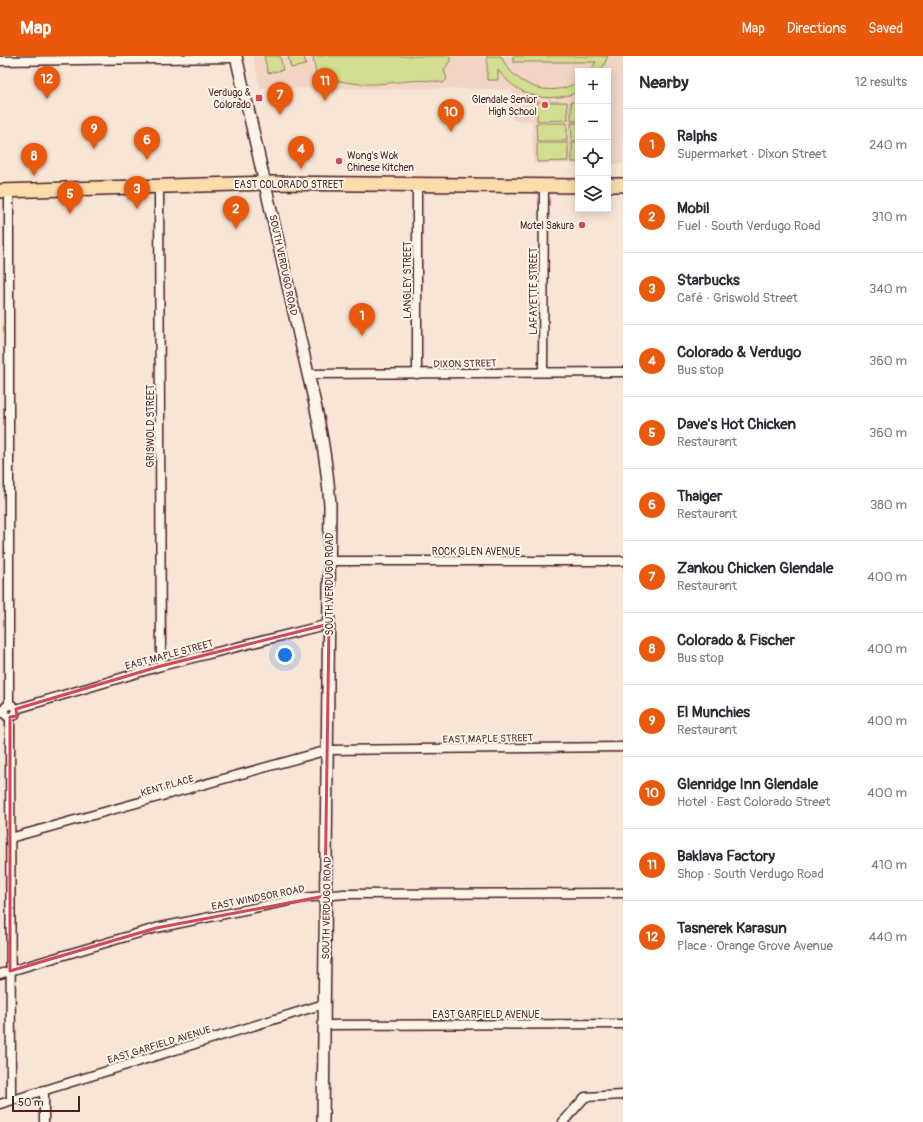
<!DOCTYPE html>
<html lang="en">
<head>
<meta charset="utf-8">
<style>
  :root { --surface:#fff; --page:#f7f7f7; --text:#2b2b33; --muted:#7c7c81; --line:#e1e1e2; --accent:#ea580c }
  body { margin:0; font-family:Pangolin,sans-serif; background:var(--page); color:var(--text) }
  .controls { position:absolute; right:12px; top:12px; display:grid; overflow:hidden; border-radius:0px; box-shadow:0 2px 10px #0003 }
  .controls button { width:36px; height:36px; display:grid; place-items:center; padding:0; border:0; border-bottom:1px solid var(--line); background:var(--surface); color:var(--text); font:20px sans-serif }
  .scale { position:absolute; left:12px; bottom:10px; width:68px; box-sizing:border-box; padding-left:4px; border:2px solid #4a1f2b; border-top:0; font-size:11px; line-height:14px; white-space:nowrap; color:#4a1f2b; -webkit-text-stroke:3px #fcf5e5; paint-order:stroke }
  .you { position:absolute; left:285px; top:599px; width:14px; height:14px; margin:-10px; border:3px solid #fff; border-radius:50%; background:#1a73e8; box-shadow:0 0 0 6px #1a73e833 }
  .badge { display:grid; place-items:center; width:26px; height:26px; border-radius:50%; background:var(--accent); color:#fff; font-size:13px; font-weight:700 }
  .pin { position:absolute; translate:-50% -33px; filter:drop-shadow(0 1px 2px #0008) }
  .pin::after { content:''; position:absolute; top:21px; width:14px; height:12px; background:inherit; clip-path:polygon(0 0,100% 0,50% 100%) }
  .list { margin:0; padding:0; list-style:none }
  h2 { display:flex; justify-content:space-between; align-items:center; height:52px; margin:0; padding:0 16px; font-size:17px }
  h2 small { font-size:13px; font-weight:400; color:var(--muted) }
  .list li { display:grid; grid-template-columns:26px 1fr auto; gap:12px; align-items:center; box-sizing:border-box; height:72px; padding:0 16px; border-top:1px solid var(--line) }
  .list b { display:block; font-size:15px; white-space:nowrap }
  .list p { margin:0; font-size:13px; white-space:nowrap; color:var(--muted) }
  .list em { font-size:13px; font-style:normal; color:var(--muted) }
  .icon { flex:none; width:22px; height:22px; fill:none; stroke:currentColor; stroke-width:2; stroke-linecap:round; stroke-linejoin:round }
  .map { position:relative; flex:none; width:623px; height:1066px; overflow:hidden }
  header { display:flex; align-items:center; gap:24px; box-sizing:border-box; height:56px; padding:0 20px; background:var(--accent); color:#fff }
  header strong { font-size:19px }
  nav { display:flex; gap:22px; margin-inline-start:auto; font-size:14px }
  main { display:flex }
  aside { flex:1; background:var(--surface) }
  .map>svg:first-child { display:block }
</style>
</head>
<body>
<header>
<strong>Map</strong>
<nav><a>Map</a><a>Directions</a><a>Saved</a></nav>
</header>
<main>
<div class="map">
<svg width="623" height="1066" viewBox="0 0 623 1066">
  <rect width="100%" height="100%" fill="#f7e6d6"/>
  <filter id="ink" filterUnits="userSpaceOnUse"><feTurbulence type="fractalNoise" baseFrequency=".025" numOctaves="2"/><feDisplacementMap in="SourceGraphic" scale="8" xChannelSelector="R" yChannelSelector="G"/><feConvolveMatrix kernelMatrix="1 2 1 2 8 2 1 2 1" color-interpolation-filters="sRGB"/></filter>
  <g filter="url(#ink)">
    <!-- built -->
    <path fill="#f1d4c4" d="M253,0h370v108h-15v-93h-30v93h-45l-1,-43 -19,-1 -1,-31 -252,-1z"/>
    <!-- green -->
    <g fill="#d2dd90" stroke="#8e7e5e">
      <path d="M264,0h16l3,14 -15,3z"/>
      <path d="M288,0h16l2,9 -15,3z"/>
      <path d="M313,0h137v5l-6,9 3,9 -4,4c-20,-6 -45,0 -67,1 -21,1 -40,-3 -60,-9z"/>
      <path d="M487,0h14c13,30 49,43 77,26v10c-30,12 -60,5 -80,-22v10h-11z"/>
      <path d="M513,0h95l-7,15h-11l6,-9h-83z"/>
      <path d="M537,46h30l1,18 -31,1z"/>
      <rect x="571" y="46" width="7" height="19"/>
      <path d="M536,67h31v18h-30z"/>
      <path d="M571,67h7v18h-6z"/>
      <path d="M537,87h31v18l-31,1z"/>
      <rect x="572" y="87" width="6" height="19"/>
    </g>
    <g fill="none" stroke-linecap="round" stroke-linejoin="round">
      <defs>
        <g id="street">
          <path d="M0,5l236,-3"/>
          <path d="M417,129v189"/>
          <path d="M159,131l2,479"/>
          <path d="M9,135v513"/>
          <path d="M543,316l1,-186"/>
          <path d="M308,318l315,-2"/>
          <path d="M329,505h294"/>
          <circle cx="10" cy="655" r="6"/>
          <path d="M16,653l145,-43 168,-42"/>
          <path d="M10,661l1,383"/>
          <path d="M10,782l318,-88 295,-3"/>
          <path d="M0,918l156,-46 147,-30 41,-4 279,-1"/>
          <path d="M324,969l299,-1"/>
          <path d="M44,1034v32"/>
          <path d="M0,1048l324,-100"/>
          <path d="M563,1066l22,-25 38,-2"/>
        </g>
        <path id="secondary" d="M236,0l72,318c11,44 19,86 22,131l-7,617"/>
        <g id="primary">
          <path d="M608,129h15"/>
          <path d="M0,135l266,-8 312,3"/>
        </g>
      </defs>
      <!-- street casing -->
      <use href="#street" stroke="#4a1f2b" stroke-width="11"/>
      <!-- secondary casing -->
      <use href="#secondary" stroke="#4a1f2b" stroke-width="14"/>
      <!-- primary casing -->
      <use href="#primary" stroke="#4a1f2b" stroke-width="16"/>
      <!-- street -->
      <use href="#street" stroke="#fcf5e5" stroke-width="8"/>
      <!-- secondary -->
      <use href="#secondary" stroke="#fcf5e5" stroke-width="11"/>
      <!-- primary -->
      <use href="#primary" stroke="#fbddab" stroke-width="13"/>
    </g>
  </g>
  <!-- marked area -->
  <path fill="none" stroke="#d1495b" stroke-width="3" stroke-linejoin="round" d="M329,568l-4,272 -169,32 -146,43v-254l7,-1 -1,-7 145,-43z"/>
  <!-- markers -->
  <g fill="#d1495b" stroke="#fcf5e5" stroke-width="1.5">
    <rect x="255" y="38" width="8" height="8" rx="2"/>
    <circle cx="545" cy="49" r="4"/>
    <circle cx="339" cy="105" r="4"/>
    <circle cx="582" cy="169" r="4"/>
  </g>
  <g text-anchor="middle" stroke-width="4" stroke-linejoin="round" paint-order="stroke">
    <!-- poi labels -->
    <g font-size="10" fill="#4a1f2b" stroke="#fcf5e5" text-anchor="end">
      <text x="251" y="40">Verdugo &amp;<tspan x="251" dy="12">Colorado</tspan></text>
      <text x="537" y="47">Glendale Senior<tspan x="537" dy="12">High School</tspan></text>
      <text x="347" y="103" text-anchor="start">Wong's Wok<tspan x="347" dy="12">Chinese Kitchen</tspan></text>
      <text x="574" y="173">Motel Sakura</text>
    </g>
    <!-- street labels -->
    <g font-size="10" fill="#4a1f2b" stroke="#fcf5e5">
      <text x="289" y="132">EAST COLORADO STREET</text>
      <text transform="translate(284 209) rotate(78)" y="4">SOUTH VERDUGO ROAD</text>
      <text transform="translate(407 224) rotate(-90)" y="4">LANGLEY STREET</text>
      <text transform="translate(533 235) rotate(-90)" y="4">LAFAYETTE STREET</text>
      <text transform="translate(465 307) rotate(-1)" y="4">DIXON STREET</text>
      <text transform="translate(150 370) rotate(-90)" y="4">GRISWOLD STREET</text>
      <text x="476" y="499">ROCK GLEN AVENUE</text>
      <text transform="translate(329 528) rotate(-90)" y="4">SOUTH VERDUGO ROAD</text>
      <text transform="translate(169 598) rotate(-15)" y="4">EAST MAPLE STREET</text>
      <text transform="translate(488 682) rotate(-1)" y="4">EAST MAPLE STREET</text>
      <text transform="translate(167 729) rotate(-16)" y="4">KENT PLACE</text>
      <text transform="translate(258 841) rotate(-11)" y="4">EAST WINDSOR ROAD</text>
      <text transform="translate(326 852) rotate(-89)" y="4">SOUTH VERDUGO ROAD</text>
      <text x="486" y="962">EAST GARFIELD AVENUE</text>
      <text transform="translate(159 988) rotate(-17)" y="4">EAST GARFIELD AVENUE</text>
    </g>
  </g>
</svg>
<div class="controls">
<button>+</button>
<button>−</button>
<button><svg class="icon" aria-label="locate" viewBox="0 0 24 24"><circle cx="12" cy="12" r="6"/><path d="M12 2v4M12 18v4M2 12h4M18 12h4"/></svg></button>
<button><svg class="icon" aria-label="layers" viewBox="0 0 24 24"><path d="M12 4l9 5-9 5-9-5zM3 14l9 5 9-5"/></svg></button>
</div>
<div class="scale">50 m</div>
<div class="you"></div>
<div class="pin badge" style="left:362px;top:280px">1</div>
<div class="pin badge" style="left:236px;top:173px">2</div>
<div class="pin badge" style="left:137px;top:153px">3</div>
<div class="pin badge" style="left:301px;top:113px">4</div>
<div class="pin badge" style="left:70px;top:158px">5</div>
<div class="pin badge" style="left:147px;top:104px">6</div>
<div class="pin badge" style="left:280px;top:59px">7</div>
<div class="pin badge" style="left:34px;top:120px">8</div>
<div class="pin badge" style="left:94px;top:93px">9</div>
<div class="pin badge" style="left:451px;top:76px">10</div>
<div class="pin badge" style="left:325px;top:45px">11</div>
<div class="pin badge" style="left:47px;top:43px">12</div>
</div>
<aside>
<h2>Nearby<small>12 results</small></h2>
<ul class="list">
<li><span class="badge">1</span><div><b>Ralphs</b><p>Supermarket · Dixon Street</p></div><em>240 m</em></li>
<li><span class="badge">2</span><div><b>Mobil</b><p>Fuel · South Verdugo Road</p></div><em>310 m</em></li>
<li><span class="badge">3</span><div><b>Starbucks</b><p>Café · Griswold Street</p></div><em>340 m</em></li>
<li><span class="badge">4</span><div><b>Colorado &amp; Verdugo</b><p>Bus stop</p></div><em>360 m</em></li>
<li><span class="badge">5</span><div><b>Dave's Hot Chicken</b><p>Restaurant</p></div><em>360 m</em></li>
<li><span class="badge">6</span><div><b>Thaiger</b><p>Restaurant</p></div><em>380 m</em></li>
<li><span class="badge">7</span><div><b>Zankou Chicken Glendale</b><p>Restaurant</p></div><em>400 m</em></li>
<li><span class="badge">8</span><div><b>Colorado &amp; Fischer</b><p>Bus stop</p></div><em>400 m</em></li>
<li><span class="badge">9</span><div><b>El Munchies</b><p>Restaurant</p></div><em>400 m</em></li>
<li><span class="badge">10</span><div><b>Glenridge Inn Glendale</b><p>Hotel · East Colorado Street</p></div><em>400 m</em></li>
<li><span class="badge">11</span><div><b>Baklava Factory</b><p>Shop · South Verdugo Road</p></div><em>410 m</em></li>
<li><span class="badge">12</span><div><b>Tasnerek Karasun</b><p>Place · Orange Grove Avenue</p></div><em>440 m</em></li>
</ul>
</aside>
</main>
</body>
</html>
